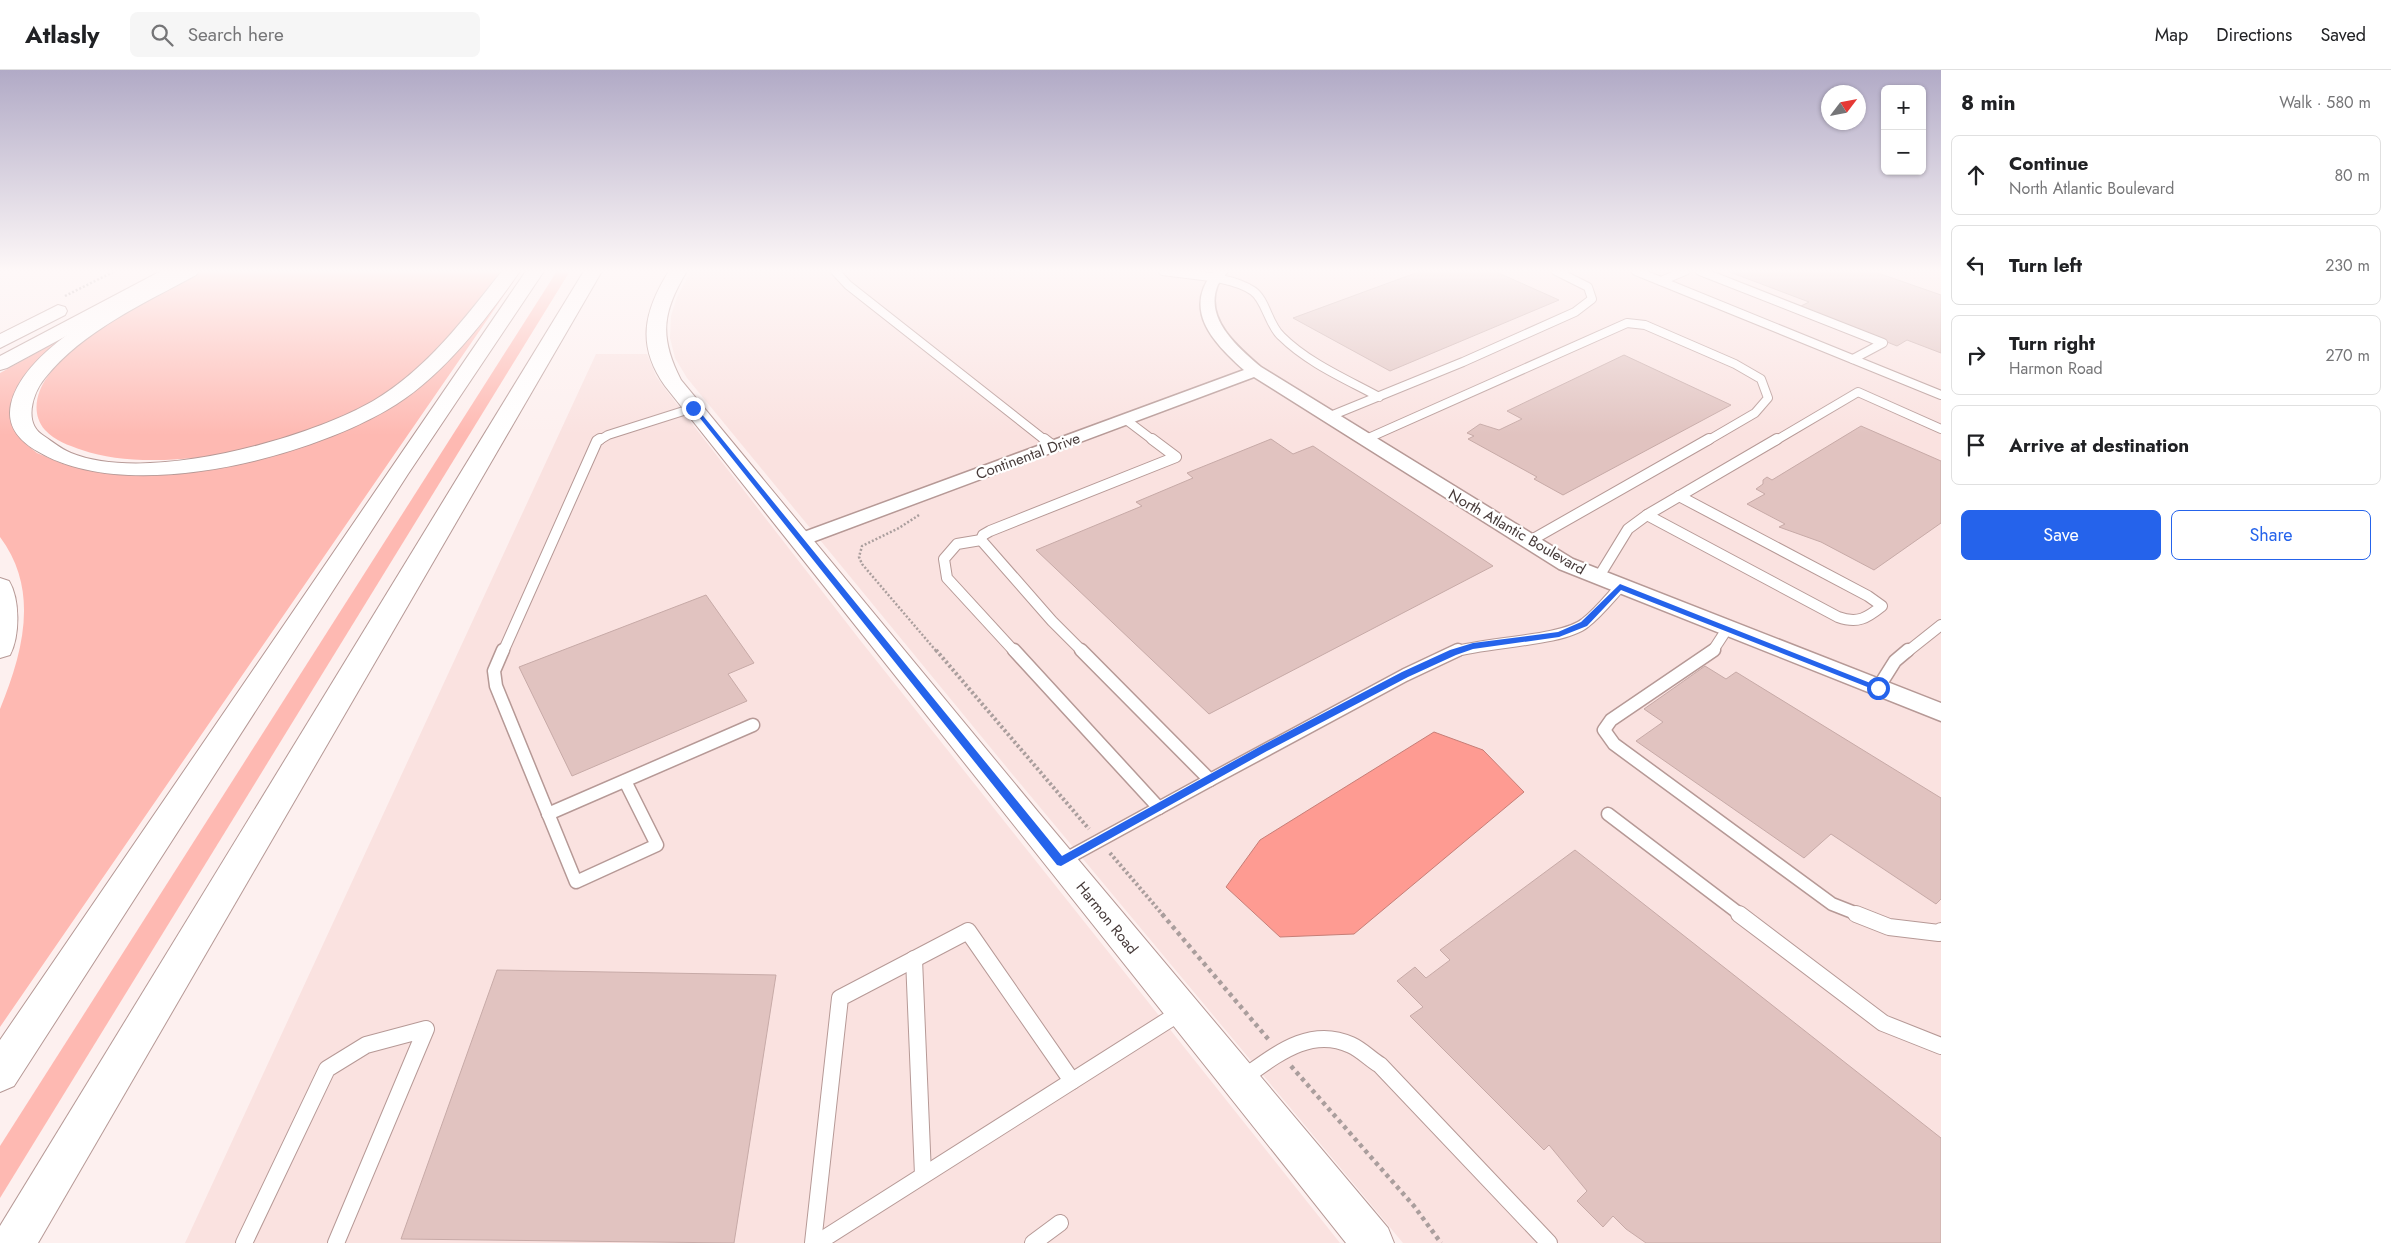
<!DOCTYPE html>
<html lang="en">
<head>
<meta charset="utf-8">
<style>
  :root { --surface:#fff; --page:#f6f6f6; --text:#202124; --muted:#757577; --line:#e0e0e0; --accent:#2563eb }
  body { margin:0; font-family:Jost,sans-serif; background:var(--page); color:var(--text) }
  .controls { position:absolute; right:15px; top:15px; display:grid; overflow:hidden; border-radius:8px; box-shadow:0 1px 4px #0004 }
  .controls button { width:45px; height:45px; display:grid; place-items:center; padding:0; border:0; border-bottom:1px solid var(--line); background:var(--surface); color:var(--text); font:25px sans-serif }
  .compass { position:absolute; left:1821px; top:15px; width:45px; height:45px; border-radius:50%; background:var(--surface); box-shadow:0 1px 4px #0004; rotate:58deg }
  .stop { position:absolute; width:15px; height:15px; margin:-11px; border:4px solid #2563eb; border-radius:50%; background:#fff }
  .stop.end { background:#2563eb; border-color:#fff; box-shadow:0 1px 5px #0008 }
  .list { margin:0; padding:0; list-style:none }
  h2 { display:flex; justify-content:space-between; align-items:center; height:65px; margin:0; padding:0 20px; font-size:21px }
  h2 small { font-size:16px; font-weight:400; color:var(--muted) }
  .list li { display:grid; grid-template-columns:32px 1fr auto; gap:15px; align-items:center; box-sizing:border-box; height:80px; margin:0 10px 10px; padding:0 10px; border:1px solid var(--line); border-radius:8px }
  .list b { display:block; font-size:19px; white-space:nowrap }
  .list p { margin:0; font-size:16px; white-space:nowrap; color:var(--muted) }
  .list em { font-size:16px; font-style:normal; color:var(--muted) }
  .actions { display:flex; gap:10px; padding:15px 20px }
  .actions a { flex:1; padding:11px 0; border:1px solid var(--accent); border-radius:8px; text-align:center; font-size:18px; color:var(--accent) }
  .actions .main { background:var(--accent); color:#fff }
  .icon { flex:none; width:28px; height:28px; fill:none; stroke:currentColor; stroke-width:2; stroke-linecap:round; stroke-linejoin:round }
  .map { position:relative; flex:none; width:1941px; height:1173px; overflow:hidden }
  header { display:flex; align-items:center; gap:30px; box-sizing:border-box; height:70px; padding:0 25px; background:var(--surface); border-bottom:1px solid var(--line) }
  header strong { font-size:24px }
  nav { display:flex; gap:28px; margin-inline-start:auto; font-size:18px }
  .search { width:350px; height:45px; background:var(--page); display:flex; align-items:center; gap:12px; box-sizing:border-box; padding:0 18px; border-radius:8px; color:var(--muted); font-size:19px }
  main { display:flex }
  aside { flex:1; background:var(--surface) }
  .map>svg:first-child { display:block }
</style>
</head>
<body>
<header>
<strong>Atlasly</strong>
<div class="search"><svg class="icon" aria-label="search" viewBox="0 0 24 24"><circle cx="10" cy="10" r="6"/><path d="M15 15l6 6"/></svg>Search here</div>
<nav><a>Map</a><a>Directions</a><a>Saved</a></nav>
</header>
<main>
<div class="map">
<svg width="1941" height="1173" viewBox="0 0 1941 1173">
  <rect width="100%" height="100%" fill="#fdf0ef"/>
  <!-- built -->
  <g fill="#fae2e0">
    <path d="M691,201h1250v972h-538l-390,-468 -326,-397 -12,-20 -5,-20 1,-22 6,-19z"/>
    <path d="M596,284h51l9,22 10,14 194,250 480,603h-1155z"/>
  </g>
  <!-- green -->
  <g fill="#feb9b2">
    <path d="M201,201h300c-33,42 -65,89 -109,120 -72,50 -226,88 -310,59 -14,-5 -27,-9 -37,-20 -14,-16 -9,-38 3,-54 32,-44 106,-78 153,-105z"/>
    <path d="M557,201h13l-570,927v-52z"/>
    <path d="M506,218h3l-509,739v-318c23,-56 40,-119 0,-172v-164l73,-40 -15,14 -44,81 13,17 10,8 26,11 20,4 36,5 80,-4 204,-70 30,-23z"/>
  </g>
  <!-- water -->
  <path fill="#fe9b92" stroke="#c67e77" d="M1434,662l49,18 41,42 -170,142 -74,3 -54,-50 34,-47z"/>
  <!-- building -->
  <g fill="#e1c3c0" stroke="#c7aaa7">
    <path d="M1421,201h73l65,29 -169,71 -97,-53z"/>
    <path d="M1727,201h145l69,24v58l-34,-13 -10,6 -98,-39 10,-5z"/>
    <path d="M1624,285l107,50 -168,90 -29,-16 3,-2 -69,-38 6,-3 -7,-3 13,-9 19,6 23,-11 -15,-8z"/>
    <path d="M1861,356l80,35v62l-67,47 -53,-28 -42,-15 6,-3 -38,-20 18,-10 -9,-5 7,-5v-4l4,-3 5,3z"/>
    <path d="M1271,369l22,15 20,-8 180,120 -284,148 -173,-164 106,-44 -6,-4 57,-24 -6,-5z"/>
    <path d="M706,525l48,68 -26,11 19,27 -175,75 -53,-109z"/>
    <path d="M1705,596l21,13 10,-7 205,126v101l-5,5 -105,-70 -27,24 -168,-117 27,-19 -19,-13z"/>
    <path d="M1575,780l366,288v105h-295l-20,-14 -13,-13 -10,11 -26,-26 10,-10 -38,-46 -5,5 -134,-134 13,-9 -26,-26 18,-14 11,11 24,-18 -10,-10z"/>
    <path d="M497,900l279,5 -42,268 -333,-4z"/>
  </g>
  <g fill="none" stroke-linecap="round" stroke-linejoin="round">
    <defs>
      <g id="service-far3">
        <path d="M835,201l13,14 198,156"/>
        <path d="M1163,201c26,4 68,5 90,20 13,9 15,33 28,45 27,27 65,43 98,61"/>
        <path d="M1636,201l305,124"/>
        <path d="M1700,201l183,72 -30,16"/>
        <path d="M1661,211l24,-10"/>
        <path d="M1328,347l135,-55 112,-50 17,-13 -4,-12 -32,-16"/>
        <path d="M1125,349l29,22"/>
        <path d="M1364,370l263,-117 18,2 90,39 26,15 7,19 -13,15 -48,28"/>
        <path d="M598,371l10,-6 85,-27"/>
        <path d="M1775,371l83,-49 83,37"/>
      </g>
      <g id="service-far2">
        <path d="M1044,369l9,7"/>
        <path d="M1647,445l191,102c20,7 29,1 44,-11l-14,-10 -189,-100"/>
        <path d="M981,470l-24,4 -13,15 3,19 68,74"/>
        <path d="M1528,472l181,-103"/>
        <path d="M1598,508l30,-49 19,-14 130,-76"/>
        <path d="M503,582l94,-211 3,-2"/>
        <path d="M1083,582l-31,-31 -71,-81 2,-5 7,-4 186,-74 -24,-18"/>
        <path d="M1454,582c32,-10 109,-11 131,-29 13,-10 24,-24 35,-36"/>
        <path d="M1712,582l15,-23"/>
        <path d="M1907,582l34,-27"/>
      </g>
      <g id="service-far1">
        <path d="M503,580l-9,21 2,15 80,196 81,-37 -32,-64"/>
        <path d="M1014,580l145,158"/>
        <path d="M1081,580l129,130 195,-105 53,-25"/>
        <path d="M1714,580l-103,70 -7,10 10,14 218,160 28,11"/>
        <path d="M1878,618l17,-27 13,-11"/>
        <path d="M548,744l205,-89"/>
        <path d="M1608,744l133,101"/>
        <path d="M1062,791l148,-81"/>
      </g>
      <g id="service">
        <path d="M1739,844l144,109 58,23"/>
        <path d="M1856,844l33,13 50,6 2,-2"/>
        <path d="M914,889l9,216"/>
        <path d="M1243,1008c33,-23 67,-52 108,-33 11,5 19,14 29,20l169,178"/>
        <path d="M244,1173l83,-174 39,-24 60,-16 -90,214"/>
        <path d="M813,1173l27,-245 128,-67 104,150"/>
        <path d="M817,1173l364,-231"/>
        <path d="M1033,1173l27,-20"/>
      </g>
      <path id="minor" d="M1214,201h14c-3,5 -9,10 -11,16 -12,33 22,61 44,80l312,192 368,144v18l-382,-152 -305,-192 -447,167 -7,2 -7,-2 -3,-4 3,-4 451,-166c-31,-28 -62,-60 -30,-99z"/>
      <path id="tertiary" d="M669,201h18c-25,41 -28,66 -6,109l358,433 349,415 6,15h-48l-681,-857c-29,-41 -21,-75 4,-115z"/>
      <g id="secondary">
        <path d="M161,201h21l-3,4 -172,93 -7,2v-14z"/>
        <path d="M58,235l7,2 2,4 -2,4 -65,33v-14z"/>
      </g>
      <g id="motorway">
        <path d="M178,201h21l-3,4c-51,28 -114,56 -151,103 -13,16 -22,46 -1,58 9,6 17,13 27,17 75,31 234,-13 302,-52 53,-31 92,-83 129,-130h18c-35,50 -79,108 -133,139 -84,49 -261,95 -350,41 -17,-10 -31,-24 -26,-47 14,-59 117,-107 167,-133z"/>
        <path d="M526,201h18l-136,203 -394,612 -14,6v-52z"/>
        <path d="M584,201h18l-564,972h-38v-17z"/>
        <path d="M0,508l9,3c11,18 11,55 1,74l-10,3z"/>
      </g>
    </defs>
    <!-- service-far3 casing -->
    <use href="#service-far3" stroke="#b69996" stroke-width="10"/>
    <!-- service-far2 casing -->
    <use href="#service-far2" stroke="#b69996" stroke-width="12"/>
    <!-- service-far1 casing -->
    <use href="#service-far1" stroke="#b69996" stroke-width="15"/>
    <!-- service casing -->
    <use href="#service" stroke="#b69996" stroke-width="18"/>
    <!-- minor casing -->
    <use href="#minor" stroke="#b69996" stroke-width="3"/>
    <!-- tertiary casing -->
    <use href="#tertiary" stroke="#b69996" stroke-width="2"/>
    <!-- secondary casing -->
    <use href="#secondary" stroke="#b69996" stroke-width="2"/>
    <!-- motorway casing -->
    <use href="#motorway" stroke="#b69996" stroke-width="2"/>
    <!-- path-far2 -->
    <g stroke="#aa9e9d" stroke-width="2.5" stroke-dasharray="2 2" stroke-linecap="butt">
      <path d="M65,226l50,-25"/>
      <path d="M919,445l-20,13 -37,18 -3,11 3,7 75,88"/>
    </g>
    <!-- path-far1 -->
    <g stroke="#aa9e9d" stroke-width="4" stroke-dasharray="2.5 2.5" stroke-linecap="butt">
      <path d="M936,580l153,179"/>
      <path d="M1110,783l53,62"/>
    </g>
    <!-- path -->
    <g stroke="#aa9e9d" stroke-width="4.5" stroke-dasharray="4 4" stroke-linecap="butt">
      <path d="M1162,844l107,126"/>
      <path d="M1291,996l123,140 27,37"/>
    </g>
    <!-- service-far3 -->
    <use href="#service-far3" stroke="#fff" stroke-width="8"/>
    <!-- service-far2 -->
    <use href="#service-far2" stroke="#fff" stroke-width="10"/>
    <!-- service-far1 -->
    <use href="#service-far1" stroke="#fff" stroke-width="12"/>
    <!-- service -->
    <use href="#service" stroke="#fff" stroke-width="16"/>
    <!-- minor -->
    <use href="#minor" fill="#fff" fill-rule="evenodd"/>
    <!-- tertiary -->
    <use href="#tertiary" fill="#fff" fill-rule="evenodd"/>
    <!-- secondary -->
    <use href="#secondary" fill="#fff" fill-rule="evenodd"/>
    <!-- motorway -->
    <use href="#motorway" fill="#fff" fill-rule="evenodd"/>
  </g>
  <!-- sky -->
  <linearGradient id="sky" x2="0" y2="1"><stop stop-color="#b1aac6"/><stop offset="0.55" stop-color="#fef8f8"/><stop offset="1" stop-color="#fef8f8" stop-opacity="0"/></linearGradient>
  <rect width="1941" height="365" fill="url(#sky)"/>
  <!-- route -->
  <path fill="#2563eb" d="M691,337h5l366,449 199,-110 141,-74 48,-22 23,-7 85,-11 23,-10 39,-38 263,104 -8,2 -254,-100 -34,36 -28,11 -86,12 -17,6 -48,22 -141,74 -206,115 -4,-1z"/>
  <g text-anchor="middle" stroke-width="4.5" stroke-linejoin="round" paint-order="stroke">
    <!-- street labels -->
    <g font-size="15" fill="#453938" stroke="#fff">
      <text transform="translate(1028 386) rotate(-20)" y="5">Continental Drive</text>
      <text transform="translate(1517 462) rotate(30)" y="5">North Atlantic Boulevard</text>
      <text transform="translate(1107 848) rotate(51)" y="5">Harmon Road</text>
    </g>
  </g>
</svg>
<div class="controls">
<button>+</button>
<button>−</button>
</div>
<svg class="compass" viewBox="-18 -18 36 36"><path d="M0-13l5 13h-10z" fill="#e53935"/><path d="M0 13l5-13h-10z" fill="#757577"/></svg>
<div class="stop" style="left:1878px;top:618px"></div>
<div class="stop end" style="left:693px;top:338px"></div>
</div>
<aside>
<h2>8 min<small>Walk · 580 m</small></h2>
<ul class="list">
<li><svg class="icon" aria-label="ahead" viewBox="0 0 24 24"><path d="M12 20V5M6 11l6-6 6 6"/></svg><div><b>Continue</b><p>North Atlantic Boulevard</p></div><em>80 m</em></li>
<li><svg class="icon" aria-label="left" viewBox="0 0 24 24"><path d="M17 20v-9H6M10 6l-5 5 5 5"/></svg><div><b>Turn left</b></div><em>230 m</em></li>
<li><svg class="icon" aria-label="right" viewBox="0 0 24 24"><path d="M7 20v-9h11M14 6l5 5-5 5"/></svg><div><b>Turn right</b><p>Harmon Road</p></div><em>270 m</em></li>
<li><svg class="icon" aria-label="arrive" viewBox="0 0 24 24"><path d="M6 21V4h12l-3 4 3 4H6"/></svg><div><b>Arrive at destination</b></div></li>
</ul>
<div class="actions"><a class="main">Save</a><a>Share</a></div>
</aside>
</main>
</body>
</html>
